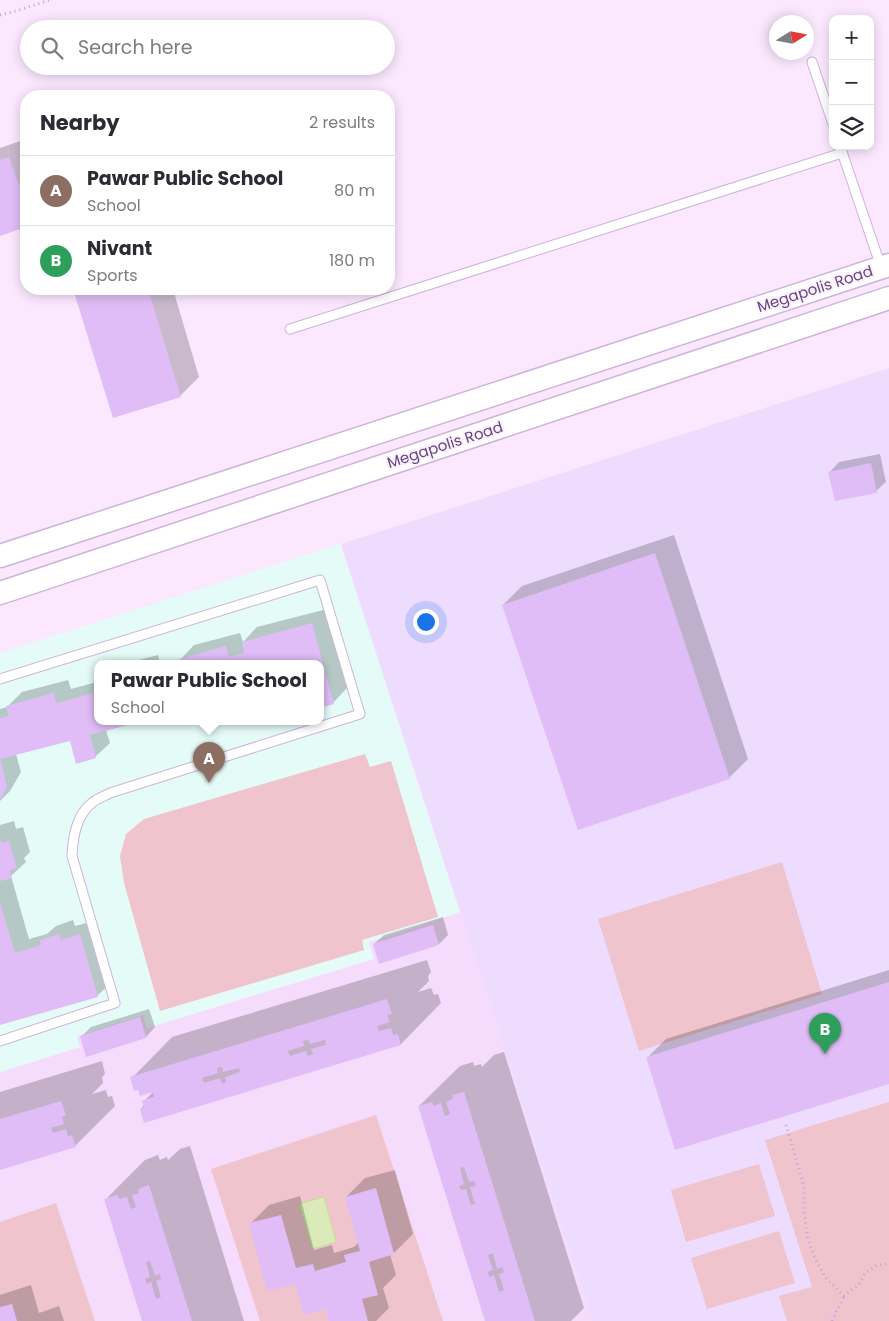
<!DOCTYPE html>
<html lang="en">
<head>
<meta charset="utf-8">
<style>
  :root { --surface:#fff; --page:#f2f2f3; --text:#2b2b33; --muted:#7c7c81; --line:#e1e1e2; --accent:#db2777 }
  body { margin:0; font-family:Poppins,sans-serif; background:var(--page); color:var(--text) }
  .controls { position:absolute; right:15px; top:15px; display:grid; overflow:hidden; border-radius:10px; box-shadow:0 2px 12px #0003 }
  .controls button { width:45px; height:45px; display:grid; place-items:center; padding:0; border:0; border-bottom:1px solid var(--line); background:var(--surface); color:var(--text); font:25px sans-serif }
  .compass { position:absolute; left:769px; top:15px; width:45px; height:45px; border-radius:50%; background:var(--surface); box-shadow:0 2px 12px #0003; rotate:79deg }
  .you { position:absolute; left:425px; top:621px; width:18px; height:18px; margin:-12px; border:4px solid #fff; border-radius:50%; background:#1a73e8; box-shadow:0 0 0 8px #1a73e833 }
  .badge { display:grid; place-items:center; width:32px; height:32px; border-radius:50%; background:var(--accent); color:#fff; font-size:16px; font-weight:700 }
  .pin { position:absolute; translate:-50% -41px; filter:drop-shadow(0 1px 2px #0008) }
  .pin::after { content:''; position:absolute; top:26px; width:18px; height:15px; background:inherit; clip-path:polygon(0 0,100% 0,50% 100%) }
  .popup { position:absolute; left:94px; top:660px; width:230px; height:65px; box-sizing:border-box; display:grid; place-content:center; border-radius:10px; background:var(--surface); filter:drop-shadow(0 1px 4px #0005); font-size:16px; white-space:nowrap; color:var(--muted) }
  .popup b { font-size:19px; color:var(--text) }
  .popup::after { content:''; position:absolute; left:50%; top:100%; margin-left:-10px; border:10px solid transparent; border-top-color:var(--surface) }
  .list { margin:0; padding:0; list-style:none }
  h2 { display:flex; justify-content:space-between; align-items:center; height:65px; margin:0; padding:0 20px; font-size:21px }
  h2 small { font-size:16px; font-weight:400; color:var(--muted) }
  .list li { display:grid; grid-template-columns:32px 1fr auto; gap:15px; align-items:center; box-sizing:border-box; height:70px; padding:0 20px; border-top:1px solid var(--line) }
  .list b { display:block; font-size:19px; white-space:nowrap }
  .list p { margin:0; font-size:16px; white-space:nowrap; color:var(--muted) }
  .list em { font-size:16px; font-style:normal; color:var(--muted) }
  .icon { flex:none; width:28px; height:28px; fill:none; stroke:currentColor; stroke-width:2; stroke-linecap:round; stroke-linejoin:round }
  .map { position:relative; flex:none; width:889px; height:1321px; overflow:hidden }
  .search { position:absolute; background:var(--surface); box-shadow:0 2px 12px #0003; left:20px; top:20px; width:375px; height:55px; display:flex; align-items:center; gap:12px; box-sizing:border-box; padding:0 18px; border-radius:28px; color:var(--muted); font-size:19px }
  .panel { position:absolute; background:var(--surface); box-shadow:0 2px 12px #0003; left:20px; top:90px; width:375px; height:205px; border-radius:20px }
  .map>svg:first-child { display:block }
</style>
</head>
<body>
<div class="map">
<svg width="889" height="1321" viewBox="0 0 889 1321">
  <rect width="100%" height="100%" fill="#fbe8ff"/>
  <!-- residential -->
  <path fill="#f5dcfc" d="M460,912l132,409h-592v-249l80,-25 -3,-11 66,-21 4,13 226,-69 -4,-17z"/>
  <!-- commercial -->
  <path fill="#eedcff" d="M889,368v953h-297l-251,-777z"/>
  <!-- education -->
  <path fill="#e4fbf8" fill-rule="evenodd" d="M340,544l120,368 -91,30 5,17 -227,69 -4,-13 -66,21 3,11 -80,25v-419zM98,664h222v58h-222z"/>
  <!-- green -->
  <g fill="#efc4cc">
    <path d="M365,754l5,13 21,-6 47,156 -76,23 2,10 -204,61 -36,-128 -4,-27 6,-22 18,-15z"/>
    <path d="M782,862l40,132 -183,57 -41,-132z"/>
    <path d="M889,1102v219h-102l-8,-25 33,-9 -47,-147z"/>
    <path d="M376,1115l67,206h-183l-49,-152z"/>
    <path d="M759,1164l16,52 -89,26 -15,-52z"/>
    <path d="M56,1203l39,118h-95v-99z"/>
    <path d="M779,1231l16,52 -88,26 -16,-51z"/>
  </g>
  <!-- water -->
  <path fill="#daebb9" stroke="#c7de9e" d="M324,1197l12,45 -24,7 -13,-45z"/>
  <!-- shadow -->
  <g fill="#0003">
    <path d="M26,139v87l-26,9v-87z"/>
    <path d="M75,289h98l26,88 -19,19 -66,20z"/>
    <path d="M880,454l6,28 -10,9 -46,-19 9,-10z"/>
    <path d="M674,535l74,224 -18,18 -152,52 -75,-224 19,-19z"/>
    <path d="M327,609l20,79 -14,15 -13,-39h-156l16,-4 14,-15 46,-12 3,9 14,-15z"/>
    <path d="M158,655l2,9h-37z"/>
    <path d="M68,680l3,9 26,-7 1,-1v41h38l-30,8 4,13 -15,14 -24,-18 -55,15 5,18 -11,19 -10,10v-92l7,-2 15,-15z"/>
    <path d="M14,821l2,8 7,-2 7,25 -6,6 2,4 -15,14 18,63 18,-5 9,-8 17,-6 2,6 19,-5 18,61 -15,14 -97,28v-199z"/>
    <path d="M443,917l5,18 -9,9 -59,19 -6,-19 10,-9z"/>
    <path d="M427,960l4,12 -3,4 1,5 -11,11 13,-4 3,7 4,-1 3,9 -40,41 -260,65 3,-4 -1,-3 12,-12 -23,-12 40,-41z"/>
    <path d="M889,970v112l-242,-24 19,-19z"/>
    <path d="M149,1009l6,18 -9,10 -59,18 -6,-18 10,-10z"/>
    <path d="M504,1052l80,256 -13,13h-84l-68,-215 41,-40 13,-4 1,4 7,-2 1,3 12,-12z"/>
    <path d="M102,1061l3,13 -3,3 1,6 -11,11 14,-4 2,7 4,-1 3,10 -40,40 -75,23v-77z"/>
    <path d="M190,1146l54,175h-101l-38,-121 40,-40 13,-5 2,5 7,-3 1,3 12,-11z"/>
    <path d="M395,1170l18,64 -19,19 -4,1 6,21 -13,13 6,20 -13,13h-45l-4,-14 -31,-25 -46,-58 19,-19 31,-9 14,54 18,-5 2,8 20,-6 5,-5 -13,-45 19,-19z"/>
    <path d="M31,1285l8,28 20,-7 5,15h-64v-26z"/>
  </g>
  <!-- building -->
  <g fill="#e0bdf7" fill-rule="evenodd">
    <path d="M9,157l17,47v23l-26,9v-76z"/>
    <path d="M73,289h75l33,108 -68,21z"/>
    <path d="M871,463l6,30 -42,8 -7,-29z"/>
    <path d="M655,553l75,226 -152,51 -76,-225z"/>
    <path d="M312,623l22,81 -14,4v-44h-140l-1,-5 47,-13 3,11 15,-4 -2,-11z"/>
    <path d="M98,692v30h41l-49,13 6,23 -20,6 -6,-23 -70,18v-41l9,-2 -3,-10 48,-13 2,10z"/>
    <path d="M1,761l6,26 -7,13v-38z"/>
    <path d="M0,838l2,5 7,-2 8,27 -7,2 2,8 -12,3z"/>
    <path d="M0,903l15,50 26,-8 -1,-5 19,-6 2,6 19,-6 18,63 -98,28z"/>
    <path d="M433,925l6,20 -60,19 -6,-20z"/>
    <path d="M889,982v102l-214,66 -29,-93z"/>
    <path d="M387,999l5,15 -5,1 3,7 -13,4 2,5 12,-3 2,7 5,-1 3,11 -257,78 -4,-14 4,-2 -2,-6 12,-4 -1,-5 -13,4 -2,-6 -4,1 -4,-14zM308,1040l2,4 15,-4 1,5 -15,4 2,5 -5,2 -2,-5 -16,5 -2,-5 16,-5 -1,-5zM222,1067l1,5 16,-4 1,4 -15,5 1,5 -4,2 -2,-6 -16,5 -2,-5 16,-5 -1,-5z"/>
    <path d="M140,1017l6,21 -60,19 -6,-21z"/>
    <path d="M464,1092l71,229h-50l-67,-215 14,-4 2,4 7,-3 4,13 5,-2 -4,-12 7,-3 -1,-4zM464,1167l5,15 5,-1 2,5 -6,1 5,17 -4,1 -5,-16 -5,1 -2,-4 5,-2 -4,-16zM493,1253l4,16 5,-2 2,5 -5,2 5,16 -5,2 -5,-17 -5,2 -1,-5 5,-2 -5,-15z"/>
    <path d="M61,1101l5,14 -4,2 2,7 -13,4 2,5 13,-4 2,8 4,-2 4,12 -76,23v-51z"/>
    <path d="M149,1185l43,136h-50l-38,-122 14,-4 1,4 8,-2 4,12 5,-2 -4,-12 7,-2 -1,-4zM150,1261l5,15 5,-2 1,5 -5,2 5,16 -5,2 -5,-17 -4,2 -2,-5 5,-2 -4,-15z"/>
    <path d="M376,1188l18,66 -25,8 9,33 -16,4 6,22h-39l-3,-12 -22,6 -9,-31 -28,7 -18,-68 32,-8 15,53 17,-4 2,7 31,-9 -2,-7 16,-4 -15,-54z"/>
    <path d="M12,1304l5,17h-17v-14z"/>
  </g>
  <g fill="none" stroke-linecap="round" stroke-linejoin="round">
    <defs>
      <g id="service">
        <path d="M812,62l21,62"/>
        <path d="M840,146l41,121"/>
        <path d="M290,329l552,-176"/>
        <path d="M0,679l320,-99 40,134 -250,79c-5,3 -12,5 -17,9 -17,13 -20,35 -21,54l43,147 -115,38"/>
      </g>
      <g id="tertiary">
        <path d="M0,556l889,-291"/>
        <path d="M0,593l889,-295"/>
      </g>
    </defs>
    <!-- service casing -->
    <use href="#service" stroke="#cdb4da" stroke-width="11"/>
    <!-- tertiary casing -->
    <use href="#tertiary" stroke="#cdb4da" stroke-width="25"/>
    <!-- path -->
    <g stroke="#c49fdd" stroke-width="3" stroke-dasharray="1 4" stroke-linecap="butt">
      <path d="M0,15l16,-4 34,-11"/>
      <path d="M786,1125l18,61v22l3,28 7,20 11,21 19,19 15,-12 6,-11 12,-8 12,-1"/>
      <path d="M832,1321l12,-25"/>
    </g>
    <!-- service -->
    <use href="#service" stroke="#fff" stroke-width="9"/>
    <!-- tertiary -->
    <use href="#tertiary" stroke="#fff" stroke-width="22"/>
  </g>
  <g text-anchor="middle" stroke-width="4.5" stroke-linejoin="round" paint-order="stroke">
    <!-- street labels -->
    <g font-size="15" fill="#66487d" stroke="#fcf1ff">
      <text transform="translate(815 289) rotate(-18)" y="5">Megapolis Road</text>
      <text transform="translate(445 445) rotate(-18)" y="5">Megapolis Road</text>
    </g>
  </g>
</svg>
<div class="controls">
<button>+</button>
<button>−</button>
<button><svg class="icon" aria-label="layers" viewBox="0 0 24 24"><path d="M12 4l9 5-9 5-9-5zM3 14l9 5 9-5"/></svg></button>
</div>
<svg class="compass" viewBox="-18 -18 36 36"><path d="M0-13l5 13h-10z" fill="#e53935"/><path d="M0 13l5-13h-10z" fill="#7c7c81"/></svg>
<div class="you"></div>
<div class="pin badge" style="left:209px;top:783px;background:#8d6e63">A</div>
<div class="popup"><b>Pawar Public School</b>School</div>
<div class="pin badge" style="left:825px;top:1054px;background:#2e9e5b">B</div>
<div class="search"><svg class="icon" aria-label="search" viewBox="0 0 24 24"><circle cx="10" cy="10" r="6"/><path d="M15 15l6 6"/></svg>Search here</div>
<section class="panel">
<h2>Nearby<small>2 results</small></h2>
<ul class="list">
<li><span class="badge" style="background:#8d6e63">A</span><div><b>Pawar Public School</b><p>School</p></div><em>80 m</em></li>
<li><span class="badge" style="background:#2e9e5b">B</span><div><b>Nivant</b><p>Sports</p></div><em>180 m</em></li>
</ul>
</section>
</div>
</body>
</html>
